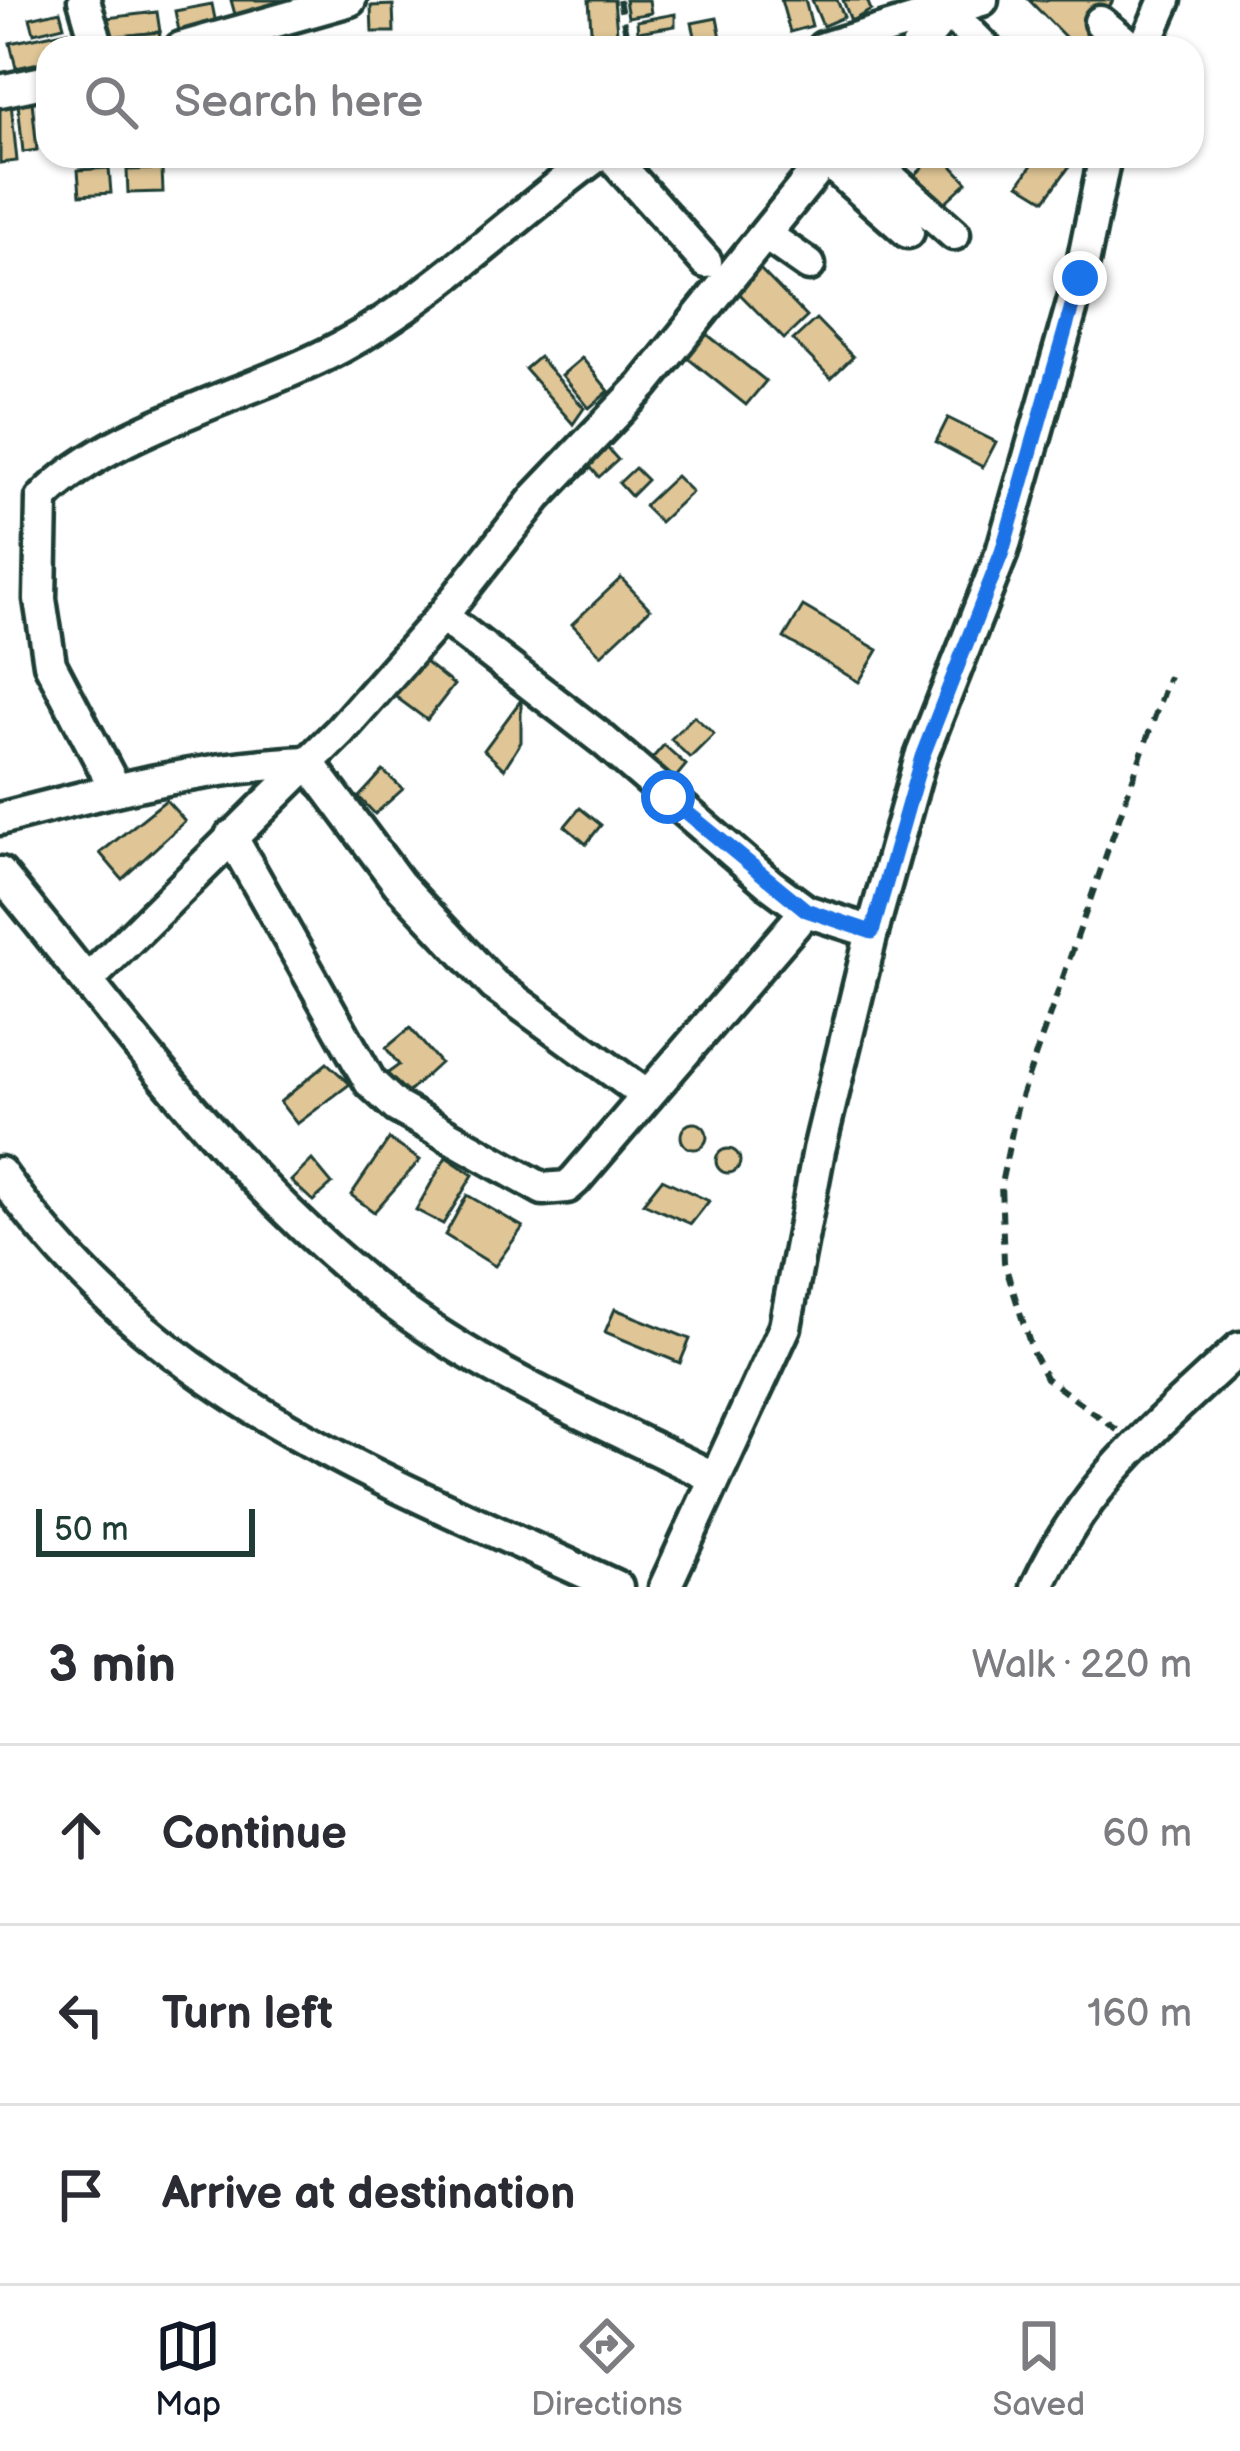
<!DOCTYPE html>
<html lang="en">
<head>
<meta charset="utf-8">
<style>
  :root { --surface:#fff; --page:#f2f2f3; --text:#2b2b33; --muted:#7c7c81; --line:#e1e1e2; --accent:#111827 }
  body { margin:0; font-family:"Balsamiq Sans",sans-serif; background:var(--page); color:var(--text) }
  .scale { position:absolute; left:36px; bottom:30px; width:219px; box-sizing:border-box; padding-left:12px; border:6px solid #1f3d34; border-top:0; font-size:33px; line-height:42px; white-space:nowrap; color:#1f3d34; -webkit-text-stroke:9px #fff; paint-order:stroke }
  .stop { position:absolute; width:36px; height:36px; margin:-27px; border:9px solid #1a73e8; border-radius:50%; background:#fff }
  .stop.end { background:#1a73e8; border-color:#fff; box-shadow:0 3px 12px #0008 }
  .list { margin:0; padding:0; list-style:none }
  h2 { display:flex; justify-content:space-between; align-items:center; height:156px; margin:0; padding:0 48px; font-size:51px }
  h2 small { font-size:39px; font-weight:400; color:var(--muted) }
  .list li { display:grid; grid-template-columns:78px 1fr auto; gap:36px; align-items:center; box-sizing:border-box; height:180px; padding:0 48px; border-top:3px solid var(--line) }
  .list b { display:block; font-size:45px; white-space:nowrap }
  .list em { font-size:39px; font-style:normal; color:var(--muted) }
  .icon { flex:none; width:66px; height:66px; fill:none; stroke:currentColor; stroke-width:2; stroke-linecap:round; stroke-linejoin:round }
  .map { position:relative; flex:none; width:1240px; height:1587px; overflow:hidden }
  .search { position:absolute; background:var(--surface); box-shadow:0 3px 9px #0004; left:36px; right:36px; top:36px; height:132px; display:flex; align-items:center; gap:30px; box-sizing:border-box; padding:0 42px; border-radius:36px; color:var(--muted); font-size:45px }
  .sheet { height:696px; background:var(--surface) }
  nav { display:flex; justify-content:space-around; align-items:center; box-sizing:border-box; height:168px; border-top:3px solid var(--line); background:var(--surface); font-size:33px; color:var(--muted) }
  nav a { display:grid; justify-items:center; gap:6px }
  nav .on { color:var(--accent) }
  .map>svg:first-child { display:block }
</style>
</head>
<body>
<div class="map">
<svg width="1240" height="1587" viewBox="0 0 1240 1587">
  <rect width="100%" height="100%" fill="#fff"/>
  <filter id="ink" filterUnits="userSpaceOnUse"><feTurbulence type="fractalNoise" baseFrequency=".00833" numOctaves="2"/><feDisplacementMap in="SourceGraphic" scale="24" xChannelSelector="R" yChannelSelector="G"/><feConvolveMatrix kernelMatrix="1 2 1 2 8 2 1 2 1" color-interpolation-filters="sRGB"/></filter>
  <g filter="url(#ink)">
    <!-- building -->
    <g fill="#e0c696" stroke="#1f3d34" stroke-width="3">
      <path d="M231,0h64l-59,18z"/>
      <path d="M589,0h25l4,43 -26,2z"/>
      <path d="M625,0h24l2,13 -23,4z"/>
      <path d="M781,0h24l7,26 -22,6z"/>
      <path d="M812,0h25l7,17 -21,9z"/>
      <path d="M843,0h24l4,10 -20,11z"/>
      <path d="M1029,0h85l-38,48z"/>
      <path d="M212,4l5,25 -37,7 -5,-25z"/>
      <path d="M393,5l1,27h-22l-1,-26z"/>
      <path d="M60,11l4,15 -30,7 -4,-15z"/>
      <path d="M157,12l3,20 -59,6 -3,-19z"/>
      <path d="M675,14v12l-37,6 -1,-11z"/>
      <path d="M717,18l6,30h-25l-6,-25z"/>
      <path d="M68,31l4,17h-24v13l-32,7 -6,-25z"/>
      <path d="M160,32l-2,16h-52l-5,-10z"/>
      <path d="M32,101l5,49 -14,2 -5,-49z"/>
      <path d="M11,103l6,58 -17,2v-59z"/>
      <path d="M935,156h8l24,26 -28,26 -28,-29z"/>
      <path d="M1038,156h39l-32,44 -26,-16z"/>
      <path d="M109,168l2,25 -31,2 -2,-25z"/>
      <path d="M162,169l1,23 -35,1 -1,-23z"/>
      <path d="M759,268l48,49 -23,22 -48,-49z"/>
      <path d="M816,319l37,38 -22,21 -38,-38z"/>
      <path d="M704,332l62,49 -20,24 -61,-49z"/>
      <path d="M539,357l45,51 -11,16 -48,-55z"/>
      <path d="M582,358l27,33 -20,17 -27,-33z"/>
      <path d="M948,418l48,24 -13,25 -47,-25z"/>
      <path d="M603,443l15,17 -19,17 -8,-9 -15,14 -7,-9z"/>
      <path d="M635,468l12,12 -16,16 -12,-13z"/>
      <path d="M676,476l16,16 -32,30 -16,-16z"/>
      <path d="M621,578l29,31 -49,46 -29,-31z"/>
      <path d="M803,606l75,44 -19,32 -75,-44z"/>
      <path d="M425,662l29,23 -27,35 -35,-26z"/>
      <path d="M521,700v42l-17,27 -20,-19z"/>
      <path d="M694,716l20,18 -24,24 -19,-19z"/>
      <path d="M664,745l22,20 -15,18 -23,-20z"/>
      <path d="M383,771l20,18 -28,25 -16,-17z"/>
      <path d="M166,800l19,21 -63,58 -22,-26z"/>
      <path d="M580,808l21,17 -15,19 -21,-18z"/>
      <path d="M410,1028l30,35 -38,35 -21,-20 18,-13 -13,-17z"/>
      <path d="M327,1063l23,21 -53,40 -17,-22z"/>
      <circle cx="694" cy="1136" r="13"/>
      <path d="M389,1139l31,21 -46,52 -23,-17z"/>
      <circle cx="728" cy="1161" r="12"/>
      <path d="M446,1157l27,18 -30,49 -27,-14z"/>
      <path d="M312,1160l20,24 -19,17 -22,-20z"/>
      <path d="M662,1179l47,22 -18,23 -48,-21z"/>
      <path d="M467,1195l56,32 -28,39 -50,-31z"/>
      <path d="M615,1309l75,30 -10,24 -75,-31z"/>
    </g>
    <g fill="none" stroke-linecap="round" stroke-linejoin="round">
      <defs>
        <g id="street">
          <path d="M84,0l14,48"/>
          <path d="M948,11l37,37"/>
          <path d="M1100,22l32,26"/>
          <path d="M181,48l169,-48"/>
          <path d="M823,48l159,-48"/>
          <path d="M917,48l31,-37"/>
          <path d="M1144,48l21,-48"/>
          <path d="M0,91l48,-10"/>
          <path d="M611,156l95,106"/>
          <path d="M866,156l88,78"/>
          <path d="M825,159l83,73"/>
          <path d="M766,235l43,30"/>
          <path d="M442,616l161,124 168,145 35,26 66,21"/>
          <path d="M115,788l-65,-124 -10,-65 2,-100c64,-70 212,-105 299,-152 94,-51 170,-128 256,-191"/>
          <path d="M0,819c103,-27 201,-53 308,-57l91,122 95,101 153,111"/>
          <path d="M231,836l139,246 27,25 146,82 24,-2 8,-7 231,-269"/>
          <path d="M0,873c126,153 245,324 408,441 94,67 202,112 305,163"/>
          <path d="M88,980l252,-249 102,-115 95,-120 106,-111 185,-229"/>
          <path d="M0,1173c161,227 375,302 617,414"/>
          <path d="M665,1587l120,-260 34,-177 53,-218 49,-175 81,-205 78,-274 25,-122"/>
          <path d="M1037,1587c51,-109 118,-159 203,-239"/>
        </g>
      </defs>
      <!-- street casing -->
      <use href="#street" stroke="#1f3d34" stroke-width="39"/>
      <!-- path -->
      <g stroke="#1f3d34" stroke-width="6" stroke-dasharray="12 9" stroke-linecap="butt">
        <path d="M619,0l7,34 13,14"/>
        <path d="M672,158v-2"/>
        <path d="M1117,1430l-71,-52 -13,-25 -29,-91 -3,-78 16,-76 152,-432"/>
      </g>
      <!-- street -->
      <use href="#street" stroke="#fff" stroke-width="30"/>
    </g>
  </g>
  <g fill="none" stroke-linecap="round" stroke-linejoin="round" filter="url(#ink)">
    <!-- route -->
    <path stroke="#1a73e8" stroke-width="15" d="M668,797l138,113 66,22 50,-175 80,-205 78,-274"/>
  </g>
</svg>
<div class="scale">50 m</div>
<div class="stop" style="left:668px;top:797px"></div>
<div class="stop end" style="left:1080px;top:278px"></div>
<div class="search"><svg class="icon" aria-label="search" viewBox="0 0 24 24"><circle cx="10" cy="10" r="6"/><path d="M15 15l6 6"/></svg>Search here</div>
</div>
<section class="sheet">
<h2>3 min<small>Walk · 220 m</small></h2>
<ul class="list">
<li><svg class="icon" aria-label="ahead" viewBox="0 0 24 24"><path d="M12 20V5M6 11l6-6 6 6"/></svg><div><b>Continue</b></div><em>60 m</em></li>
<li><svg class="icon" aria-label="left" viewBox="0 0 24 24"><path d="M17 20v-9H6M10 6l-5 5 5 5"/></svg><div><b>Turn left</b></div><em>160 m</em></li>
<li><svg class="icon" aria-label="arrive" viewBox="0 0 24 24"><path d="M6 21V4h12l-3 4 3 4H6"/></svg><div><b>Arrive at destination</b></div></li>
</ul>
</section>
<nav>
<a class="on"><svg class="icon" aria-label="map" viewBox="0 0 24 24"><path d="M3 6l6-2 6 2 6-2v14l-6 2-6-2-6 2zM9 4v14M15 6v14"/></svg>Map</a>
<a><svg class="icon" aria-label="directions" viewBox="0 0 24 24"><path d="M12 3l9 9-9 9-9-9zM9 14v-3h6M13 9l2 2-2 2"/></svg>Directions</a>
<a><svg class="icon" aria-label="saved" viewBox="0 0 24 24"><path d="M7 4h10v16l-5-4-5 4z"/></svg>Saved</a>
</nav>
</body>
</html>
